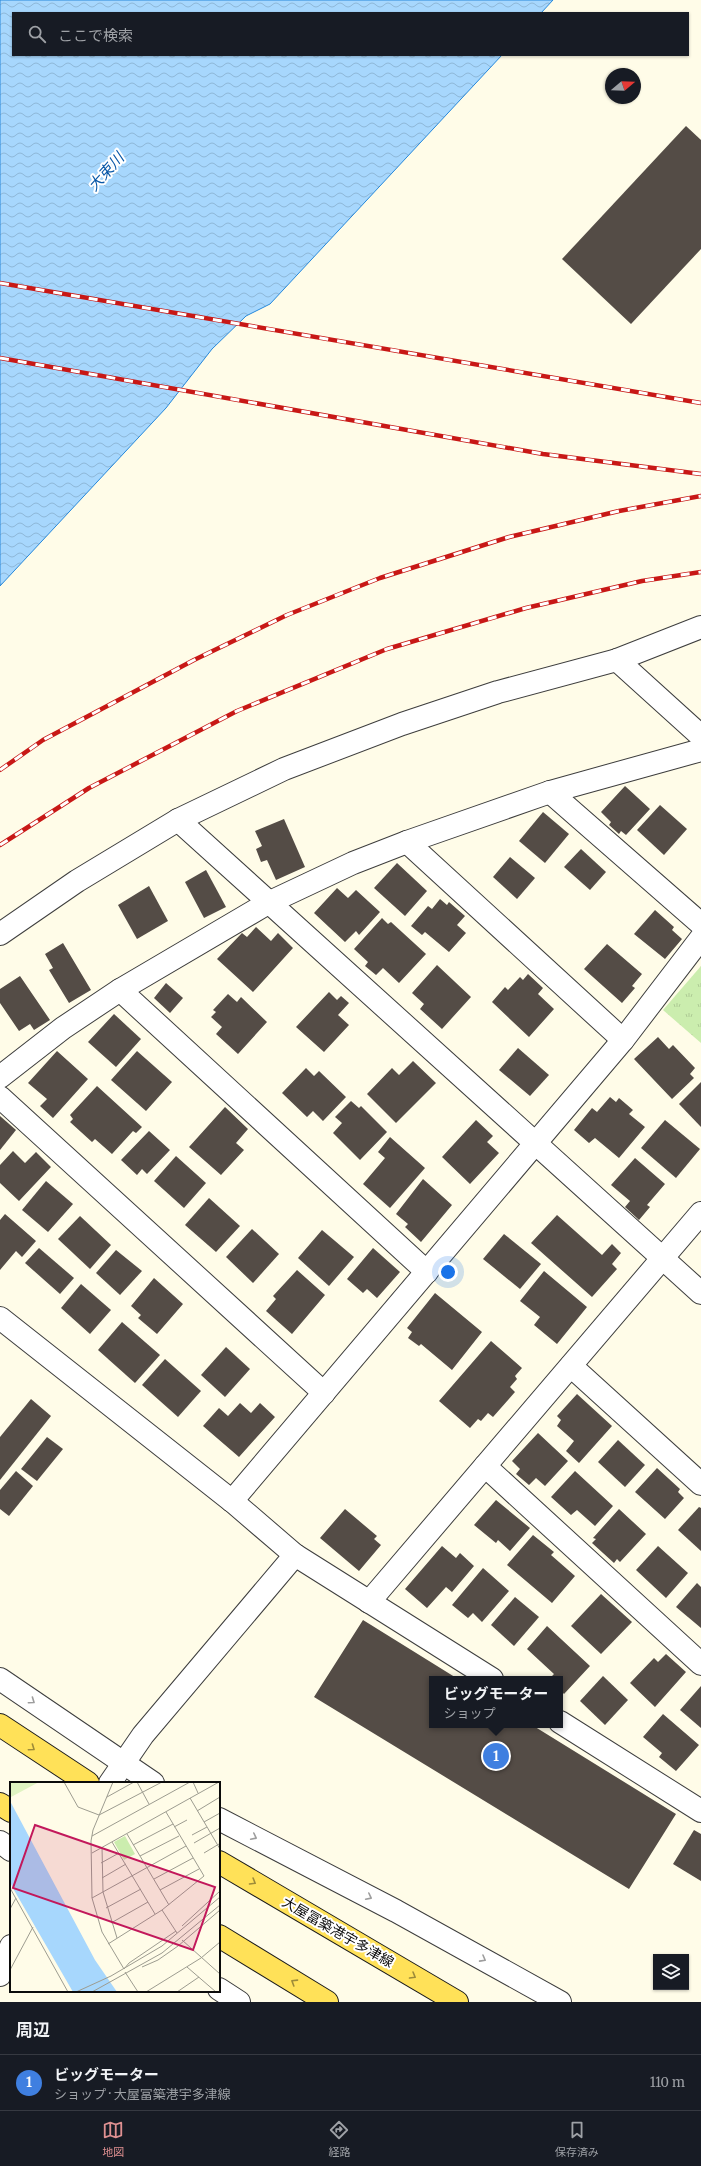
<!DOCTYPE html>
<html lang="ja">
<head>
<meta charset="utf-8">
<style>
  :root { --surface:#171b24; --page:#20242c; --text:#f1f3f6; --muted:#9ea1a6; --line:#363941; --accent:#df9091 }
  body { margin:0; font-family:Merriweather,"Noto Sans JP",serif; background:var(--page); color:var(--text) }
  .controls { position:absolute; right:12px; bottom:12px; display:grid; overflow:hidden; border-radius:0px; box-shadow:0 1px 3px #0004 }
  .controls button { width:36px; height:36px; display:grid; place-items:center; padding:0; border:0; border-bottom:1px solid var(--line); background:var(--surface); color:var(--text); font:20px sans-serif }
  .compass { position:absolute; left:605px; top:68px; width:36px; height:36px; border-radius:50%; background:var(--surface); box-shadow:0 1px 3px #0004; rotate:71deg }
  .you { position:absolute; left:448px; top:1272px; width:14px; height:14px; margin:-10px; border:3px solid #fff; border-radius:50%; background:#1a73e8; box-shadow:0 0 0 6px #1a73e833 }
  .badge { display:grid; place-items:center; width:26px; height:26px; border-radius:50%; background:var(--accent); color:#fff; font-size:13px; font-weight:700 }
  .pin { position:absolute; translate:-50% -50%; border:2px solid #fff; box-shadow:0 1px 4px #0006 }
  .popup { position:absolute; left:429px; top:1676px; width:134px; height:52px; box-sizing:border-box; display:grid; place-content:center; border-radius:0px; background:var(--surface); filter:drop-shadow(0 1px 3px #0005); font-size:13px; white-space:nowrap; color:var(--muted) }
  .popup b { font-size:15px; color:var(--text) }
  .popup::after { content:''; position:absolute; left:50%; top:100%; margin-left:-8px; border:8px solid transparent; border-top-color:var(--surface) }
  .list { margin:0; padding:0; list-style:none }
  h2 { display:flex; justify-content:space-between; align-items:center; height:52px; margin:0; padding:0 16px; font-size:17px }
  h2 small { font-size:13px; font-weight:400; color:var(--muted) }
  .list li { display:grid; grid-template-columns:26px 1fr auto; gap:12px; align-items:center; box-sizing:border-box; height:56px; padding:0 16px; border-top:1px solid var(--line) }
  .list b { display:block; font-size:15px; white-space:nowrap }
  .list p { margin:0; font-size:13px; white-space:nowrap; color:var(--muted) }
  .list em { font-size:13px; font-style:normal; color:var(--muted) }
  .icon { flex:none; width:22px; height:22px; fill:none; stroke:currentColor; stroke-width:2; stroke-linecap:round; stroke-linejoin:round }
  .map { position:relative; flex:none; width:701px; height:2002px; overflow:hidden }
  .search { position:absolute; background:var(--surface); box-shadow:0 1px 3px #0004; left:12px; right:12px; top:12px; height:44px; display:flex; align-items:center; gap:10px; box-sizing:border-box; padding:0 14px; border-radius:0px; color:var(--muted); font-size:15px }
  .sheet { height:108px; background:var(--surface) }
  nav { display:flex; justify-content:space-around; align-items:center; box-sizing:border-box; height:56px; border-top:1px solid var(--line); background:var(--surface); font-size:11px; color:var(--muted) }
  nav a { display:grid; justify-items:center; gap:2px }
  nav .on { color:var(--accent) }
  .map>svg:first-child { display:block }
</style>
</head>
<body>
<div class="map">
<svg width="701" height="2002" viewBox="0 0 701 2002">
  <defs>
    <pattern id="park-tufts" width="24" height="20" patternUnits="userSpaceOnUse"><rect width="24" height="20" fill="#cbedae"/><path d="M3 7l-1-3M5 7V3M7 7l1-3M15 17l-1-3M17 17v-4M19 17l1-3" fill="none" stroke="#adca94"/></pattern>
    <pattern id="water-waves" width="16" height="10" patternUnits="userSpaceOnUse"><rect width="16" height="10" fill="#a7d7fd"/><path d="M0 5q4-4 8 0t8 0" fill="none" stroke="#8eb7d8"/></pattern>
  </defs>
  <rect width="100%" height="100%" fill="#fffce8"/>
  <!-- park -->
  <path fill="url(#park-tufts)" d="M701,966v77l-38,-33z"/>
  <!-- water -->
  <path fill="url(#water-waves)" stroke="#2688db" d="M0,0h553l-12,13h-528v42h489l-232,249 -24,12 -34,33 -46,59 -166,178z"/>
  <!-- building -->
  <g fill="#544c46">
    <path d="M686,126l15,14v109l-70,75 -69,-65z"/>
    <path d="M625,786l25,23 -24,26 -5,-4 -2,3 -10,-9 2,-3 -10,-10z"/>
    <path d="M660,805l27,24 -23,26 -27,-25z"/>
    <path d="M543,812l26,22 -24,29 -26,-22z"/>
    <path d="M284,819l21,48 -29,13 -9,-20 -6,2 -5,-13 6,-3 -7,-15z"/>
    <path d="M581,849l25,23 -16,18 -26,-23z"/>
    <path d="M510,857l25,21 -18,21 -24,-22z"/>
    <path d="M397,863l30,28 -22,25 -31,-28z"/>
    <path d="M206,870l20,37 -22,11 -19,-36z"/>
    <path d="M149,886l19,35 -31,18 -19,-34z"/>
    <path d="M337,888l11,10 8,-8 24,22 -21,23 -3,-4 -11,11 -31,-29z"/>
    <path d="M440,899l7,6 2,-3 16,14 -8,9 9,8 -17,19 -24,-20 -3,3 -11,-9 17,-20 4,3z"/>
    <path d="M655,910l19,17 -2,3 10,9 -17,20 -31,-25z"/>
    <path d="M382,918l6,6 3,-2 35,32 -27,29 -16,-15 -7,7 -11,-9 3,-4 -14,-13z"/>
    <path d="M256,927l15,14 7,-8 15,15 -40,44 -36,-33 25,-26 5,4z"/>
    <path d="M63,943l28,47 -22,13 -20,-33 4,-2 -8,-14z"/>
    <path d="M607,944l35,30 -10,12 3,2 -13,15 -38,-34z"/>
    <path d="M437,965l34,32 -29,32 -22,-20 4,-5 -12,-11z"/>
    <path d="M528,974l15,14 -5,6 16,15 -25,28 -37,-35 13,-15 3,3 12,-13 3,3z"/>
    <path d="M20,976l30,44 -16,10 -4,-6 -11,7 -19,-28v-14z"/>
    <path d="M166,983l17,15 -13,15 -16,-15z"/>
    <path d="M329,992l8,8 4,-4 8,7 -11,12 11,10 -25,27 -28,-25z"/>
    <path d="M228,994l9,8 4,-5 26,25 -29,32 -22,-20 6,-7 -11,-10 5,-5 -3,-2z"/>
    <path d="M114,1014l27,25 -25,28 -28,-25z"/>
    <path d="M658,1037l11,12 4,-4 22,23 -5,6 4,4 -22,21 -38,-40z"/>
    <path d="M518,1048l31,27 -19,21 -31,-26z"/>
    <path d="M57,1051l31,28 -35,39 -13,-12 7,-7 -19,-16z"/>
    <path d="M137,1051l35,31 -26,29 -35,-31z"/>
    <path d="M413,1061l23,22 -40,40 -29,-29 25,-26 7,7z"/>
    <path d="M306,1068l8,8 5,-5 27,26 -23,24 -10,-10 -6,6 -25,-24z"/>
    <path d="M701,1082v45l-22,-23z"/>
    <path d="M97,1086l45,41 -6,6 -3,-2 -21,23 -17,-15 -3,3 -22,-20 3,-3 -3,-4z"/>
    <path d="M610,1097l6,5 3,-4 14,12 -4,4 16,13 -26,31 -24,-20 -6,5 -15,-13 18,-22 5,4z"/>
    <path d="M351,1101l8,7 2,-2 26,26 -27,28 -27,-27 9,-10 -7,-6z"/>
    <path d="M225,1107l23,22 -12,14 8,7 -23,25 -32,-28z"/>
    <path d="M0,1116l16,14 -16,20z"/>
    <path d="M476,1120l17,16 -6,6 12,11 -29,31 -28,-27z"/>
    <path d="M665,1120l35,29 -24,29 -35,-30z"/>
    <path d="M149,1131l21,19 -23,24 -5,-5 -5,6 -16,-15z"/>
    <path d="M390,1137l35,31 -35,40 -27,-24 22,-26 -7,-6z"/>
    <path d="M13,1151l12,12 11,-11 15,15 -32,34 -19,-18v-18z"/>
    <path d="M176,1156l30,27 -22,25 -30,-27z"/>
    <path d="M635,1158l30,26 -18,21 3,2 -11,13 -14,-13 5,-6 -19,-16z"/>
    <path d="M423,1179l29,26 -31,37 -16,-15 3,-3 -12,-10z"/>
    <path d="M46,1181l27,23 -25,28 -26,-22z"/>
    <path d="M209,1198l31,28 -24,26 -31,-27z"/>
    <path d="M5,1214l31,27 -14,16 -6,-6 -16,19v-50z"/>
    <path d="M557,1215l45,40 10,-11 9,9 -9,11 5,5 -25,28 -61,-54z"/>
    <path d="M80,1216l31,29 -21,24 -32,-30z"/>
    <path d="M252,1229l27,25 -26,29 -27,-26z"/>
    <path d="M322,1230l32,27 -25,29 -31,-28z"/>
    <path d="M504,1234l37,30 -21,25 -37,-30z"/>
    <path d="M39,1248l35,30 -14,16 -35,-31z"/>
    <path d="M373,1248l27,24 -23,26 -10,-9 -4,4 -16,-14z"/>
    <path d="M116,1250l26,21 -22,24 -24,-22z"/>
    <path d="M297,1270l28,25 -33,39 -26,-23 10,-12 -3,-3z"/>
    <path d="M544,1271l43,36 -30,37 -23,-19 6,-8 -20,-16z"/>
    <path d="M154,1278l29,26 -26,30 -19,-16 3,-3 -10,-9z"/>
    <path d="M81,1284l30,26 -21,24 -29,-26z"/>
    <path d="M435,1293l47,39 -30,38 -31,-26 -2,2 -11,-8 4,-6 -5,-4z"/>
    <path d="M122,1322l38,33 -25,28 -37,-33z"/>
    <path d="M491,1341l31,27 -7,8 2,3 -7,8 5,5 -22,25 -5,-4 -7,8 -3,-2 -8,9 -31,-27z"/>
    <path d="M226,1347l24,22 -25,28 -24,-22z"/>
    <path d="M165,1359l36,32 -23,26 -36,-32z"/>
    <path d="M577,1394l35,32 -33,37 -13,-12 8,-10 -17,-15 4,-6 -4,-4z"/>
    <path d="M31,1399l20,17 -51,64v-43z"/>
    <path d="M240,1403l11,10 9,-10 15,14 -36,40 -36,-31 16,-18 9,8z"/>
    <path d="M538,1433l30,28 -23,25 -9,-8 -7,7 -13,-11 4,-5 -8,-8z"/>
    <path d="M47,1437l16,12 -26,32 -16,-12z"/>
    <path d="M618,1440l27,25 -20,22 -27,-25z"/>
    <path d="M657,1468l23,21 -2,3 6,6 -19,21 -30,-27z"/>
    <path d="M16,1471l17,15 -24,30 -9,-7v-19z"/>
    <path d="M575,1471l38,35 -18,20 -18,-16 -6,5 -20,-18z"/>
    <path d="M496,1500l34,28 -20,23 -12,-11 -2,3 -22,-18z"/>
    <path d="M699,1507l2,1v43l-23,-21z"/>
    <path d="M345,1509l32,27 -3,3 7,6 -22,26 -39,-33z"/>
    <path d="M619,1509l27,25 -26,28 -3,-3 -3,4 -22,-20 4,-4 -3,-1z"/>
    <path d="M533,1535l21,17 -3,3 24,21 -23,27 -45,-38z"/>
    <path d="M442,1546l14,12 4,-5 14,13 -22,26 -6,-5 -19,21 -22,-19z"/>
    <path d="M658,1546l30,27 -22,25 -30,-28z"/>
    <path d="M483,1568l26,23 -27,31 -9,-9 -5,5 -16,-13z"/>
    <path d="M697,1583l4,4v41l-25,-21z"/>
    <path d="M601,1594l31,28 -31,32 -30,-28z"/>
    <path d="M515,1597l24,20 -25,29 -23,-21z"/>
    <path d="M363,1620l95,59h-26v46h100l144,89 -47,75 -315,-192z"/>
    <path d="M547,1626l43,40 -26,28 -4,-4v-11h-11l5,-5 -27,-25z"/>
    <path d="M666,1654l20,18 -31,35 -25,-24 24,-25 4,4z"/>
    <path d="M603,1676l25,24 -23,25 -25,-24z"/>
    <path d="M701,1686v42l-21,-18z"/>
    <path d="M663,1714l36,31 -23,26 -17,-14 3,-4 -19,-16z"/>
    <path d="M694,1830l7,4v47l-28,-17z"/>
  </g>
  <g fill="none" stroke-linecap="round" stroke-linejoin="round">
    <defs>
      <g id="minor">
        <path d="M617,660l84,76"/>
        <path d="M550,792l151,132"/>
        <path d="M178,820l523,473"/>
        <path d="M407,842l216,198"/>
        <path d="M0,934l77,-53 101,-61 106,-51 118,-45 96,-32 119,-32 84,-33"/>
        <path d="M120,990l307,282"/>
        <path d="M0,1077l63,-49 57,-38 148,-87 85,-40 54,-21 143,-50 151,-42"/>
        <path d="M0,1097l324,296"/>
        <path d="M0,1318l232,183 63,54 197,124"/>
        <path d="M571,1366l130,118"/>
        <path d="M485,1466l216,198"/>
        <path d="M232,1501l391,-461 78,-102"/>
        <path d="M369,1602l332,-389"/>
        <path d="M0,1679l153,104"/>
        <path d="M560,1722l141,89"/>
        <path d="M110,1783l33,-48 152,-180"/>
        <path d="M219,1819l177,92 164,91"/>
        <path d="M0,1842l11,8"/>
        <path d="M0,1975l11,-29"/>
        <path d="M219,1989l20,13"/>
      </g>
      <g id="major">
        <path d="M0,1725l88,58"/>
        <path d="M0,1804l11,7"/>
        <path d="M219,1862l238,140"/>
        <path d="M219,1936l108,66"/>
      </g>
    </defs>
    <!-- minor casing -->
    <use href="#minor" stroke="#3e3e3e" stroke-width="24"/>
    <!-- major casing -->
    <use href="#major" stroke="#1c1c1c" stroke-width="24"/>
    <!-- minor -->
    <use href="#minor" stroke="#fff" stroke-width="22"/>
    <!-- major -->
    <use href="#major" stroke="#ffe158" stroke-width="22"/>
    <defs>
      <g id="rail">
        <path d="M0,283l701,120"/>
        <path d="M0,358l543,96 158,20"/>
        <path d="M0,770l43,-30 151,-80 93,-45 93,-37 129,-41 110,-26 82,-15"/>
        <path d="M0,845l89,-57 148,-77 150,-62 139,-41 116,-27 59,-9"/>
      </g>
    </defs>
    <!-- rail casing -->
    <use href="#rail" stroke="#c81816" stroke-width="4.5"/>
    <!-- rail -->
    <use href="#rail" stroke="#fff" stroke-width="3" stroke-dasharray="9" stroke-linecap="butt"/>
  </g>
  <!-- one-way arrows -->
  <defs><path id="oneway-chevron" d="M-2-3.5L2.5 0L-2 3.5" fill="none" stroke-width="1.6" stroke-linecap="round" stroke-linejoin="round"/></defs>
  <g stroke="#9d9d9d">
    <use href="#oneway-chevron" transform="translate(32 1701) rotate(35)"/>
    <use href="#oneway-chevron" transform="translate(254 1837) rotate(27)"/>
    <use href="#oneway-chevron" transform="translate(369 1897) rotate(27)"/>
    <use href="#oneway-chevron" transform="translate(483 1959) rotate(29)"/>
  </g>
  <g stroke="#9d8b39">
    <use href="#oneway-chevron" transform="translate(32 1748) rotate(35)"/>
    <use href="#oneway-chevron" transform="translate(253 1882) rotate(31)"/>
    <use href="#oneway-chevron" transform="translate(413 1976) rotate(30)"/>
    <use href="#oneway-chevron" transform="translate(294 1982) rotate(-148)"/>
  </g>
  <g text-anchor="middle" stroke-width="4" stroke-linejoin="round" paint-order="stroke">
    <!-- street labels -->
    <g font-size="14" fill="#0b0b0b" stroke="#fff">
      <text transform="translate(338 1932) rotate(30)" y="5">大屋冨築港宇多津線</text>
    </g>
    <!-- water labels -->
    <g font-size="15" font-style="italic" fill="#0958a8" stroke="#fff">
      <text transform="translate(106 172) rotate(-48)" y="5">大束川</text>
    </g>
  </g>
  <!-- overview -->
  <g transform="translate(10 1782)">
    <rect width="210" height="210" fill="#fffce8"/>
    <path d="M115,54l10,18 -11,6 -10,-18z" fill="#cbedae"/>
    <path d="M0,0h29l-28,15z" fill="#dff3c1"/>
    <path d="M0,19l85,159 22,32h-44l-59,-102 -4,-8z" fill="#a7d7fd"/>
    <path fill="none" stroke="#9d9c90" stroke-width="1" d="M54,0l14,25 21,8 63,-33M103,0l-20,48 -2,11 1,57 10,34 22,37 5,-6 47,-32M127,0l12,22M183,0l5,11M97,15l27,-15M180,16l30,51M187,29l23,-14M194,40l16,-9M164,45l13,-7M117,52l42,71M182,53l15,-8M82,54l98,-54M102,60l43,72M184,61l26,-15M123,63l40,-21M92,65l1,45 14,46M82,71l127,-71M194,71l15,-9M130,74l39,-20M91,81l18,-10M92,96l24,-14M144,97l39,-21M0,106l58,104M150,108l39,-21M82,116l94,-52M96,126l35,-19M0,127l6,-11M152,128l15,23M101,141l37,-21M172,144l38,-35M172,158l38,34M98,162l54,-34 42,-34 -38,-64M132,185l16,-7 20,-14 42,-36M177,185l29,25M0,188l23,-43M115,190l13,20M66,210l35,-16 51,-30 58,-49M82,210l70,-39 58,-48M136,210l55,-34 19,-16M167,210l22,-15"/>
    <path fill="#c2185b" fill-opacity="0.15" stroke="#c2185b" stroke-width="2" d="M25,43l180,62 -22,63 -180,-62z"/>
    <rect width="210" height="210" fill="none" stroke="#0b0b0b" stroke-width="2"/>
  </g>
</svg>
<div class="controls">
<button><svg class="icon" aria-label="layers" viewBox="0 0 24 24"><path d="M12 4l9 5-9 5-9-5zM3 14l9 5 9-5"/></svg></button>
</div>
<svg class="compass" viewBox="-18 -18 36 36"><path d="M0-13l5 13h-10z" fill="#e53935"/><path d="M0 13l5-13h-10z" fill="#9ea1a6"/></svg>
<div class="you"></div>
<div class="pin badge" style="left:496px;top:1756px;background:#3f7fe0">1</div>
<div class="popup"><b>ビッグモーター</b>ショップ</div>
<div class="search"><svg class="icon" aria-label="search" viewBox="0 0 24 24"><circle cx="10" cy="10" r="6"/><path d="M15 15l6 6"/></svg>ここで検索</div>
</div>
<section class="sheet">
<h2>周辺<small></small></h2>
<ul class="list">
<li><span class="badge" style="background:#3f7fe0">1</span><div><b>ビッグモーター</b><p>ショップ · 大屋冨築港宇多津線</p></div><em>110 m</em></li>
</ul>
</section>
<nav>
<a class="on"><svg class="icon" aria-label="map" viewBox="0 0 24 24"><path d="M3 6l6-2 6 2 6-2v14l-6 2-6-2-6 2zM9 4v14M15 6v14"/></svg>地図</a>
<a><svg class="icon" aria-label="directions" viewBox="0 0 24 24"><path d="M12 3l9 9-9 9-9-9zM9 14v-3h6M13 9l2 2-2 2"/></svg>経路</a>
<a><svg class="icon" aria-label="saved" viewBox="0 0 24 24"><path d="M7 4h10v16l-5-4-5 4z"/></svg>保存済み</a>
</nav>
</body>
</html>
